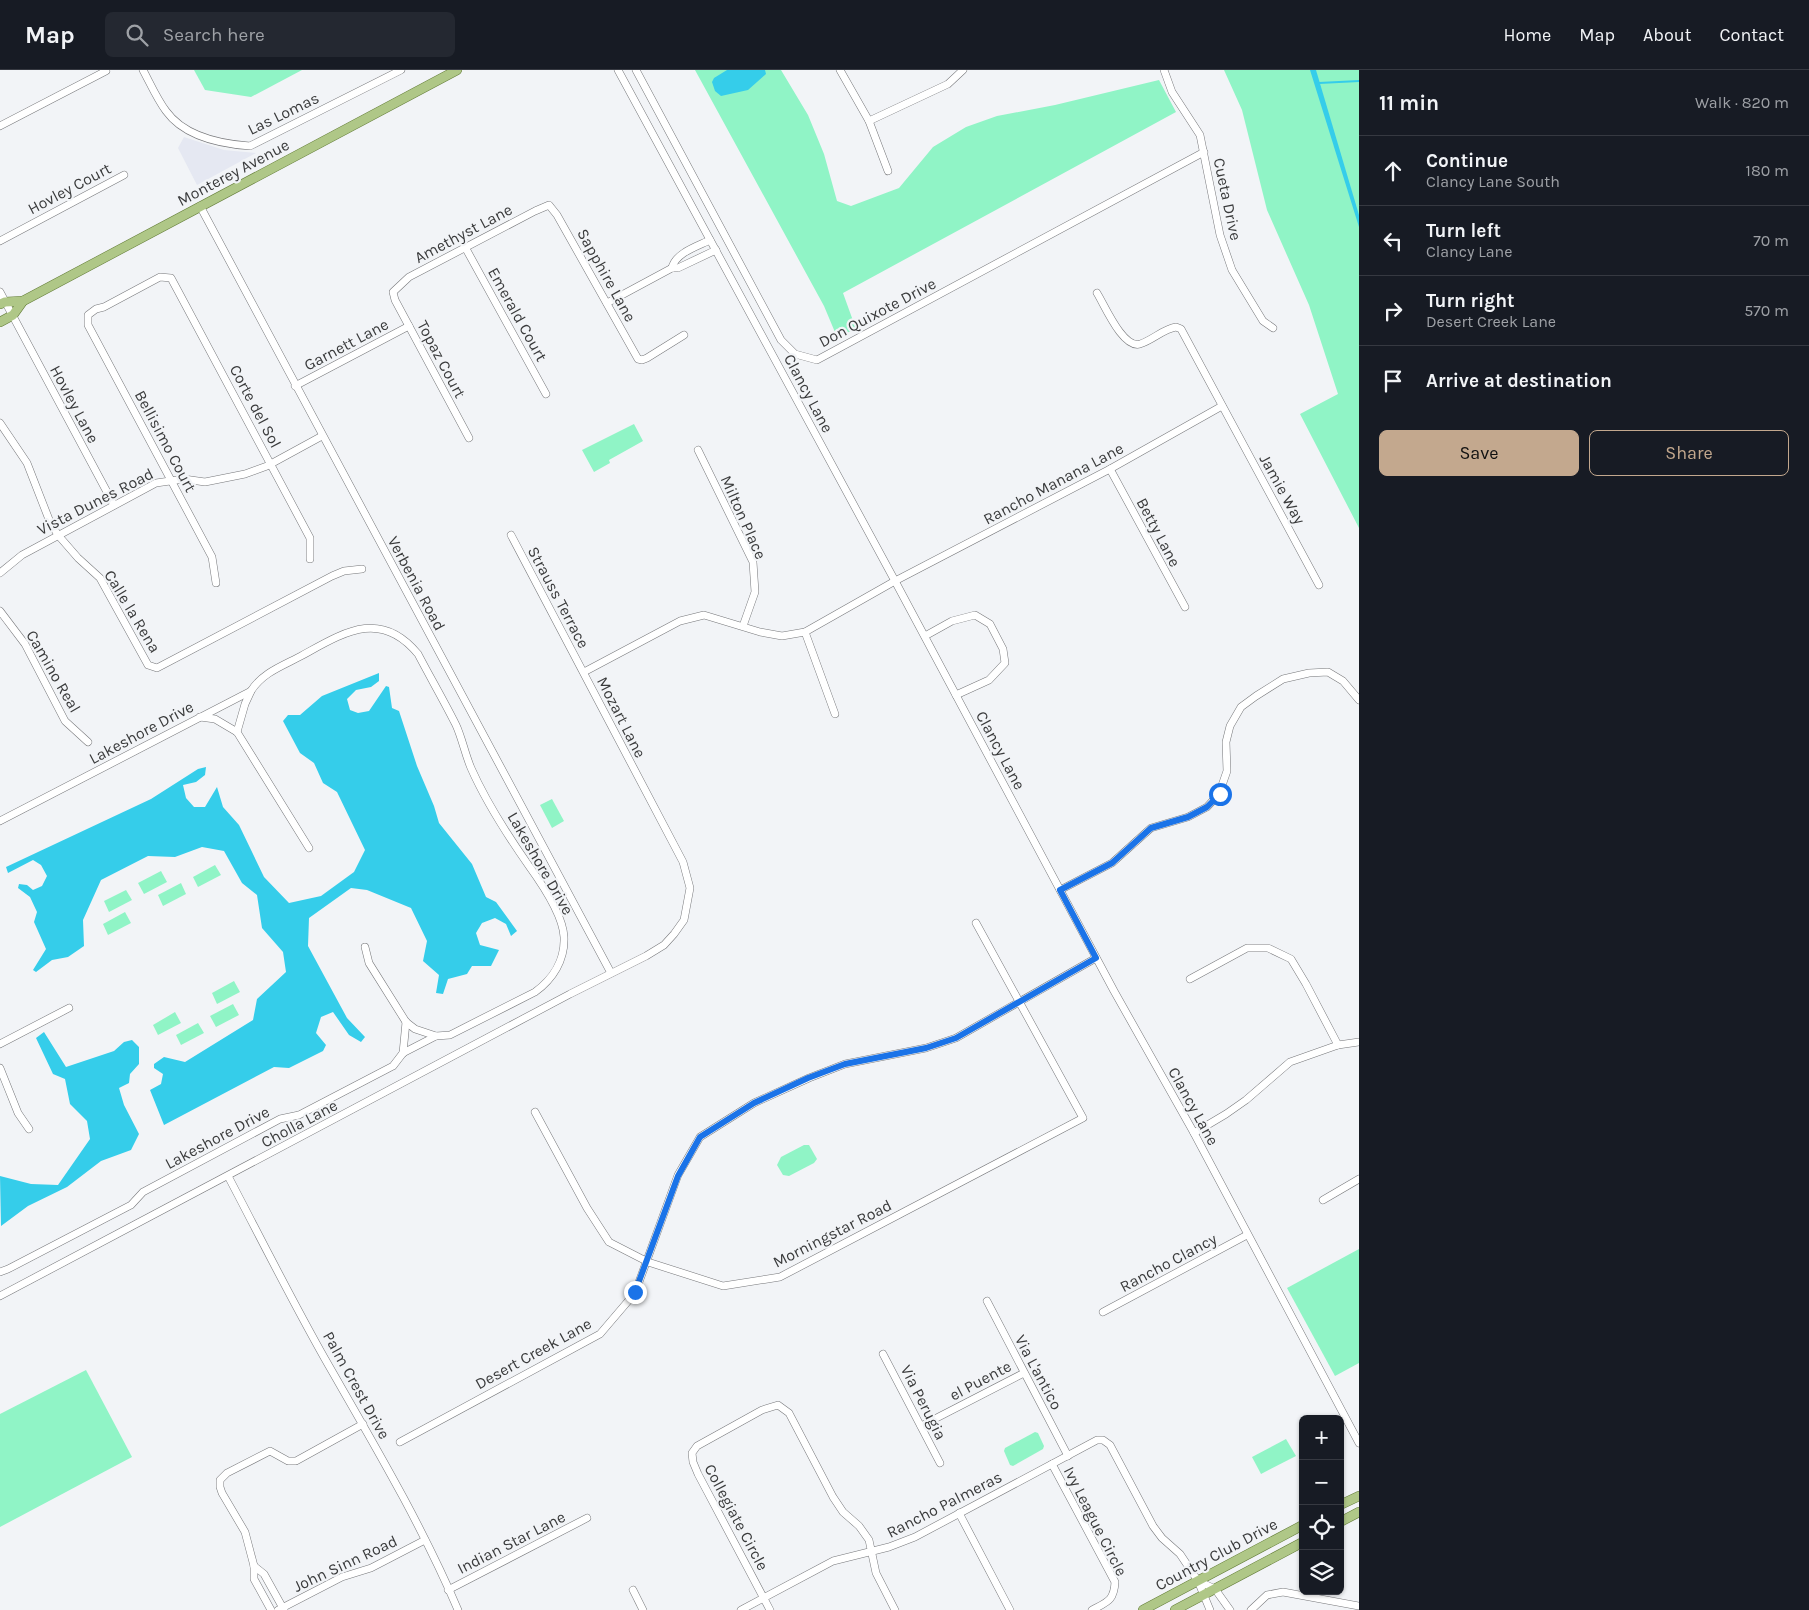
<!DOCTYPE html>
<html lang="en">
<head>
<meta charset="utf-8">
<style>
  :root { --surface:#171b24; --page:#242831; --text:#f1f3f6; --muted:#9ea1a6; --line:#363941; --accent:#c3a88e }
  body { margin:0; font-family:Karla,sans-serif; background:var(--page); color:var(--text) }
  .controls { position:absolute; right:15px; bottom:15px; display:grid; overflow:hidden; border-radius:8px; box-shadow:0 1px 4px #0004 }
  .controls button { width:45px; height:45px; display:grid; place-items:center; padding:0; border:0; border-bottom:1px solid var(--line); background:var(--surface); color:var(--text); font:25px sans-serif }
  .stop { position:absolute; width:15px; height:15px; margin:-11px; border:4px solid #1a73e8; border-radius:50%; background:#fff }
  .stop.end { background:#1a73e8; border-color:#fff; box-shadow:0 1px 5px #0008 }
  .list { margin:0; padding:0; list-style:none }
  h2 { display:flex; justify-content:space-between; align-items:center; height:65px; margin:0; padding:0 20px; font-size:21px }
  h2 small { font-size:16px; font-weight:400; color:var(--muted) }
  .list li { display:grid; grid-template-columns:32px 1fr auto; gap:15px; align-items:center; box-sizing:border-box; height:70px; padding:0 20px; border-top:1px solid var(--line) }
  .list b { display:block; font-size:19px; white-space:nowrap }
  .list p { margin:0; font-size:16px; white-space:nowrap; color:var(--muted) }
  .list em { font-size:16px; font-style:normal; color:var(--muted) }
  .actions { display:flex; gap:10px; padding:15px 20px }
  .actions a { flex:1; padding:11px 0; border:1px solid var(--accent); border-radius:8px; text-align:center; font-size:18px; color:var(--accent) }
  .actions .main { background:var(--accent); color:#111 }
  .icon { flex:none; width:28px; height:28px; fill:none; stroke:currentColor; stroke-width:2; stroke-linecap:round; stroke-linejoin:round }
  .map { position:relative; flex:none; width:1359px; height:1540px; overflow:hidden }
  header { display:flex; align-items:center; gap:30px; box-sizing:border-box; height:70px; padding:0 25px; background:var(--surface); border-bottom:1px solid var(--line) }
  header strong { font-size:24px }
  nav { display:flex; gap:28px; margin-inline-start:auto; font-size:18px }
  .search { width:350px; height:45px; background:var(--page); display:flex; align-items:center; gap:12px; box-sizing:border-box; padding:0 18px; border-radius:8px; color:var(--muted); font-size:19px }
  main { display:flex }
  aside { flex:1; background:var(--surface) }
  .map>svg:first-child { display:block }
</style>
</head>
<body>
<header>
<strong>Map</strong>
<div class="search"><svg class="icon" aria-label="search" viewBox="0 0 24 24"><circle cx="10" cy="10" r="6"/><path d="M15 15l6 6"/></svg>Search here</div>
<nav><a>Home</a><a>Map</a><a>About</a><a>Contact</a></nav>
</header>
<main>
<div class="map">
<svg width="1359" height="1540" viewBox="0 0 1359 1540">
  <rect width="100%" height="100%" fill="#f2f4f7"/>
  <!-- built -->
  <path fill="#e5e8f2" d="M184,67l40,13 32,3 -59,32 -19,-37z"/>
  <!-- green -->
  <g fill="#90f4c6">
    <path d="M194,0h108l-51,27 -46,-7z"/>
    <path d="M695,0h86l27,45 16,39 13,47 14,5 48,-18 34,-41 33,-20 31,-11 58,-11 104,-25 17,32 -333,181 13,36 -19,8 -13,-31z"/>
    <path d="M1224,0h135v458l-59,-114 38,-20 -29,-89 -42,-95 -25,-100z"/>
    <path d="M634,354l9,17 -34,19 1,3 -16,9 -12,-22z"/>
    <path d="M552,729l12,22 -12,7 -12,-23z"/>
    <path d="M215,795l6,10 -23,12 -5,-10z"/>
    <path d="M161,801l6,11 -23,12 -6,-11z"/>
    <path d="M181,813l5,11 -23,12 -5,-11z"/>
    <path d="M126,820l6,10 -23,12 -5,-11z"/>
    <path d="M125,842l6,11 -23,12 -5,-11z"/>
    <path d="M234,911l6,11 -23,12 -5,-11z"/>
    <path d="M233,934l6,11 -23,12 -6,-11z"/>
    <path d="M175,942l6,11 -23,12 -5,-10z"/>
    <path d="M198,953l6,10 -23,12 -5,-10z"/>
    <path d="M804,1075h5l8,14 -3,4 -25,13 -6,-1 -6,-10 4,-8z"/>
    <path d="M1359,1179v114l-24,13 -48,-88z"/>
    <path d="M86,1300l46,87 -132,70v-113z"/>
    <path d="M1035,1362l3,1 6,13 -1,3 -30,17 -3,-1 -6,-14 1,-3z"/>
    <path d="M1286,1369l10,17 -35,18 -9,-17z"/>
  </g>
  <!-- water -->
  <g fill="#35cdea">
    <path d="M727,0h38l1,4 -18,16 -27,6 -6,-5 -3,-9 2,-4z"/>
    <path d="M1310,0h6l43,145v12z"/>
    <path d="M379,603v8l-8,6 -15,3 -9,9 3,11 8,3 11,-2 17,-25 3,1 3,21 7,3 18,55 17,40 5,17 33,41 14,33 10,5 21,29 -6,5 -5,-12 -11,-6 -13,5 -6,10 4,12 19,5 -8,16h-19l-5,8 -19,5 -5,15 -7,-1 3,-18 -16,-14 4,-20 -16,-33 -44,-18 -16,-2 -42,30 -1,28 39,72 18,19 -4,5 -12,-7 -16,-23 -12,5 -5,16 10,12 -3,6 -34,17 -15,-1 -110,58 -14,-35 11,-6 2,-10 -9,-6v-4l10,-7 21,5 68,-42 4,-21 29,-27 -3,-20 -21,-24 -5,-33 -15,-12 -18,-32 -22,-4 -27,10 -27,-1 -47,24 -18,40 1,26 -16,11 -16,3 -16,12 -3,-2 13,-21 -12,-27 3,-10 -7,-15 -12,-9 1,-4 8,1 6,5 9,-4 5,-10 -6,-11 -8,-5 -25,13 -2,-6 145,-68 47,-30 8,-2 -1,8 -9,7 -13,3 3,13 8,9h11l12,-20 6,20 16,18 25,52 25,26 32,-7 33,-24 11,-22 -28,-58 -14,-9 -9,-20 -14,-10 -17,-32 5,-6h12l22,-19z"/>
    <path d="M44,962l22,35 48,-16 10,-9 8,-2 7,7v17l-9,10 -1,9 -10,5 5,17 15,29 -8,16 -30,11 -34,26 -39,19 -27,20 -1,-50 31,8 27,1 32,-46 -3,-18 -17,-17 -5,-25 -12,-5 -17,-36z"/>
  </g>
  <g fill="none" stroke-linecap="round" stroke-linejoin="round">
    <!-- stream -->
    <path stroke="#35cdea" stroke-width="2" d="M1319,13l40,-2"/>
    <defs>
      <g id="minor">
        <path d="M143,0c7,13 14,29 23,41 18,25 55,33 84,35l151,-76"/>
        <path d="M618,0l277,511 219,410 80,142 165,310"/>
        <path d="M636,0l145,270 14,14 22,6 387,-208"/>
        <path d="M840,0l29,51 19,50"/>
        <path d="M1164,0l8,22 28,43 20,100 12,35 31,51 10,7"/>
        <path d="M869,51l79,-37 15,-14"/>
        <path d="M0,56l106,-55"/>
        <path d="M200,136l411,767"/>
        <path d="M0,171l124,-66"/>
        <path d="M465,177l81,147"/>
        <path d="M672,198c3,-15 26,-22 38,-28"/>
        <path d="M0,222l114,213"/>
        <path d="M1097,223c8,13 26,56 43,51 13,-4 23,-15 36,-17l5,2 138,256"/>
        <path d="M607,233l65,-35h6l38,-18"/>
        <path d="M295,316l114,-60"/>
        <path d="M0,353l27,40 23,59 8,13 20,23 22,20 48,87 9,3 175,-92 12,-5 18,-2"/>
        <path d="M469,368l-74,-138 -2,-8 16,-15 126,-66 14,-6 8,10 81,144 4,1 5,-2 37,-23"/>
        <path d="M698,380l55,112 2,30 -12,34"/>
        <path d="M1110,399l75,138"/>
        <path d="M0,503l22,-18 134,-72 28,-4 21,3 40,-8 22,-8 55,-30"/>
        <path d="M216,513l-4,-26 -124,-232v-10l8,-6 8,-2 56,-30 11,1 7,13 132,247v21"/>
        <path d="M0,541l25,33 40,77 23,21"/>
        <path d="M805,562l30,82"/>
        <path d="M925,566l27,-15 23,-6 15,9 13,25 2,14 -16,17 -33,15"/>
        <path d="M584,602l96,-51 24,-6 56,17 22,4 23,-4 90,-51 215,-112 112,-63"/>
        <path d="M200,647l15,2 22,13 72,116"/>
        <path d="M237,662l8,-28 6,-13"/>
        <path d="M0,751l251,-130c11,-18 31,-25 50,-35 42,-23 79,-48 117,-2 12,23 26,47 38,71 6,13 9,29 15,43 15,34 37,68 58,98 13,18 34,49 35,71 1,23 -11,42 -29,55l-85,43 -14,1 -33,17 -10,13 -94,49 -19,4 -137,73 -12,13 -123,64 -8,3"/>
        <path d="M1060,820l52,-27 39,-35 37,-11 19,-10 12,-13 8,-23 -1,-29 4,-16 11,-19 15,-11 27,-17 26,-6 19,-1 15,9 16,19"/>
        <path d="M365,877l4,16 37,59 9,7 21,7"/>
        <path d="M1190,909l57,-31h21l23,11 15,25 32,61"/>
        <path d="M0,974l69,-36"/>
        <path d="M403,983l3,-31"/>
        <path d="M0,998l18,45 11,16"/>
        <path d="M535,1042l52,96 22,34 39,20 75,24 57,-9 303,-159 -107,-195"/>
        <path d="M1194,1063l32,-19 20,-14 44,-38 48,-17 21,-3"/>
        <path d="M228,1106c32,61 63,123 97,183 47,82 96,164 133,251"/>
        <path d="M1323,1130l36,-21"/>
        <path d="M0,1226l570,-302 76,-38 18,-11 10,-11 10,-14 6,-32 -7,-26 -172,-327"/>
        <path d="M987,1231l81,155"/>
        <path d="M1103,1242l144,-77"/>
        <path d="M883,1284l57,109"/>
        <path d="M921,1356l103,-53"/>
        <path d="M400,1372l200,-108 35,-41 43,-118 22,-38 54,-34 55,-25 36,-14 81,-16 30,-10 140,-80"/>
        <path d="M1052,1394l63,118c-1,19 -8,20 -23,28"/>
        <path d="M959,1443l51,97"/>
        <path d="M254,1496l10,8 20,36"/>
        <path d="M448,1520l139,-72"/>
        <path d="M633,1520l10,20"/>
        <path d="M271,1540l-17,-31v-13l-9,-34 -23,-39 -2,-6v-7l7,-7 43,-22 18,10h8l67,-37"/>
        <path d="M278,1540l64,-33 29,-9 54,-28"/>
        <path d="M741,1540l92,-49 56,-14 26,-10 182,-97h6l7,5 43,81 9,12 18,16 18,27"/>
        <path d="M770,1540l-72,-136 -5,-12 -1,-9 5,-7 65,-36 16,-5 11,8 44,84 10,15 16,14 10,14 7,33 19,37"/>
        <path d="M1210,1540l-12,-29 17,8 15,21"/>
        <path d="M1251,1540l16,-15 16,-3 76,14"/>
      </g>
      <g id="major">
        <path d="M0,234l5,-2 18,-1 434,-231"/>
        <path d="M0,252l13,-7 10,-14"/>
        <path d="M1340,1435l19,-9"/>
        <path d="M1340,1452l19,-10"/>
        <path d="M1143,1540l160,-85"/>
        <path d="M1175,1540l128,-68"/>
      </g>
    </defs>
    <!-- minor casing -->
    <use href="#minor" stroke="#76777a" stroke-width="8"/>
    <!-- major casing -->
    <use href="#major" stroke="#647d39" stroke-width="10"/>
    <!-- minor -->
    <use href="#minor" stroke="#fff" stroke-width="7"/>
    <!-- major -->
    <use href="#major" stroke="#afc787" stroke-width="9"/>
  </g>
  <g fill="none" stroke-linecap="round" stroke-linejoin="round">
    <!-- route -->
    <path stroke="#1a73e8" stroke-width="6" d="M635,1222l43,-116 22,-39 54,-34 54,-25 37,-14 81,-16 30,-10 140,-80 -36,-68 52,-27 39,-35 37,-11 19,-10 13,-13"/>
  </g>
  <g text-anchor="middle" stroke-width="4.5" stroke-linejoin="round" paint-order="stroke">
    <!-- street labels -->
    <g font-size="16" fill="#3a3b3c" stroke="#f2f4f7">
      <text transform="translate(283 43) rotate(-26)" y="6">Las Lomas</text>
      <text transform="translate(233 102) rotate(-28)" y="6">Monterey Avenue</text>
      <text transform="translate(69 118) rotate(-28)" y="6">Hovley Court</text>
      <text transform="translate(1228 129) rotate(78)" y="6">Cueta Drive</text>
      <text transform="translate(463 163) rotate(-28)" y="6">Amethyst Lane</text>
      <text transform="translate(607 205) rotate(61)" y="6">Sapphire Lane</text>
      <text transform="translate(877 242) rotate(-28)" y="6">Don Quixote Drive</text>
      <text transform="translate(518 244) rotate(61)" y="6">Emerald Court</text>
      <text transform="translate(346 274) rotate(-28)" y="6">Garnett Lane</text>
      <text transform="translate(442 289) rotate(62)" y="6">Topaz Court</text>
      <text transform="translate(809 323) rotate(62)" y="6">Clancy Lane</text>
      <text transform="translate(75 334) rotate(62)" y="6">Hovley Lane</text>
      <text transform="translate(256 336) rotate(62)" y="6">Corte del Sol</text>
      <text transform="translate(166 371) rotate(62)" y="6">Bellisimo Court</text>
      <text transform="translate(1053 413) rotate(-28)" y="6">Rancho Manana Lane</text>
      <text transform="translate(1283 419) rotate(61)" y="6">Jamie Way</text>
      <text transform="translate(95 431) rotate(-27)" y="6">Vista Dunes Road</text>
      <text transform="translate(744 447) rotate(66)" y="6">Milton Place</text>
      <text transform="translate(1159 462) rotate(62)" y="6">Betty Lane</text>
      <text transform="translate(417 513) rotate(62)" y="6">Verbenia Road</text>
      <text transform="translate(559 527) rotate(62)" y="6">Strauss Terrace</text>
      <text transform="translate(133 541) rotate(59)" y="6">Calle la Rena</text>
      <text transform="translate(54 601) rotate(60)" y="6">Camino Real</text>
      <text transform="translate(622 647) rotate(63)" y="6">Mozart Lane</text>
      <text transform="translate(141 662) rotate(-28)" y="6">Lakeshore Drive</text>
      <text transform="translate(1001 680) rotate(62)" y="6">Clancy Lane</text>
      <text transform="translate(541 793) rotate(60)" y="6">Lakeshore Drive</text>
      <text transform="translate(1194 1036) rotate(61)" y="6">Clancy Lane</text>
      <text transform="translate(299 1053) rotate(-28)" y="6">Cholla Lane</text>
      <text transform="translate(217 1067) rotate(-28)" y="6">Lakeshore Drive</text>
      <text transform="translate(832 1163) rotate(-27)" y="6">Morningstar Road</text>
      <text transform="translate(1168 1192) rotate(-28)" y="6">Rancho Clancy</text>
      <text transform="translate(533 1283) rotate(-29)" y="6">Desert Creek Lane</text>
      <text transform="translate(1039 1302) rotate(62)" y="6">Via L'antico</text>
      <text transform="translate(980 1310) rotate(-28)" y="6">el Puente</text>
      <text transform="translate(357 1315) rotate(61)" y="6">Palm Crest Drive</text>
      <text transform="translate(924 1332) rotate(63)" y="6">Via Perugia</text>
      <text transform="translate(944 1434) rotate(-27)" y="6">Rancho Palmeras</text>
      <text transform="translate(737 1447) rotate(62)" y="6">Collegiate Circle</text>
      <text transform="translate(1096 1451) rotate(63)" y="6">Ivy League Circle</text>
      <text transform="translate(511 1472) rotate(-27)" y="6">Indian Star Lane</text>
      <text transform="translate(1216 1484) rotate(-28)" y="6">Country Club Drive</text>
      <text transform="translate(345 1493) rotate(-25)" y="6">John Sinn Road</text>
    </g>
  </g>
</svg>
<div class="controls">
<button>+</button>
<button>−</button>
<button><svg class="icon" aria-label="locate" viewBox="0 0 24 24"><circle cx="12" cy="12" r="6"/><path d="M12 2v4M12 18v4M2 12h4M18 12h4"/></svg></button>
<button><svg class="icon" aria-label="layers" viewBox="0 0 24 24"><path d="M12 4l9 5-9 5-9-5zM3 14l9 5 9-5"/></svg></button>
</div>
<div class="stop" style="left:1220px;top:724px"></div>
<div class="stop end" style="left:635px;top:1222px"></div>
</div>
<aside>
<h2>11 min<small>Walk · 820 m</small></h2>
<ul class="list">
<li><svg class="icon" aria-label="ahead" viewBox="0 0 24 24"><path d="M12 20V5M6 11l6-6 6 6"/></svg><div><b>Continue</b><p>Clancy Lane South</p></div><em>180 m</em></li>
<li><svg class="icon" aria-label="left" viewBox="0 0 24 24"><path d="M17 20v-9H6M10 6l-5 5 5 5"/></svg><div><b>Turn left</b><p>Clancy Lane</p></div><em>70 m</em></li>
<li><svg class="icon" aria-label="right" viewBox="0 0 24 24"><path d="M7 20v-9h11M14 6l5 5-5 5"/></svg><div><b>Turn right</b><p>Desert Creek Lane</p></div><em>570 m</em></li>
<li><svg class="icon" aria-label="arrive" viewBox="0 0 24 24"><path d="M6 21V4h12l-3 4 3 4H6"/></svg><div><b>Arrive at destination</b></div></li>
</ul>
<div class="actions"><a class="main">Save</a><a>Share</a></div>
</aside>
</main>
</body>
</html>
